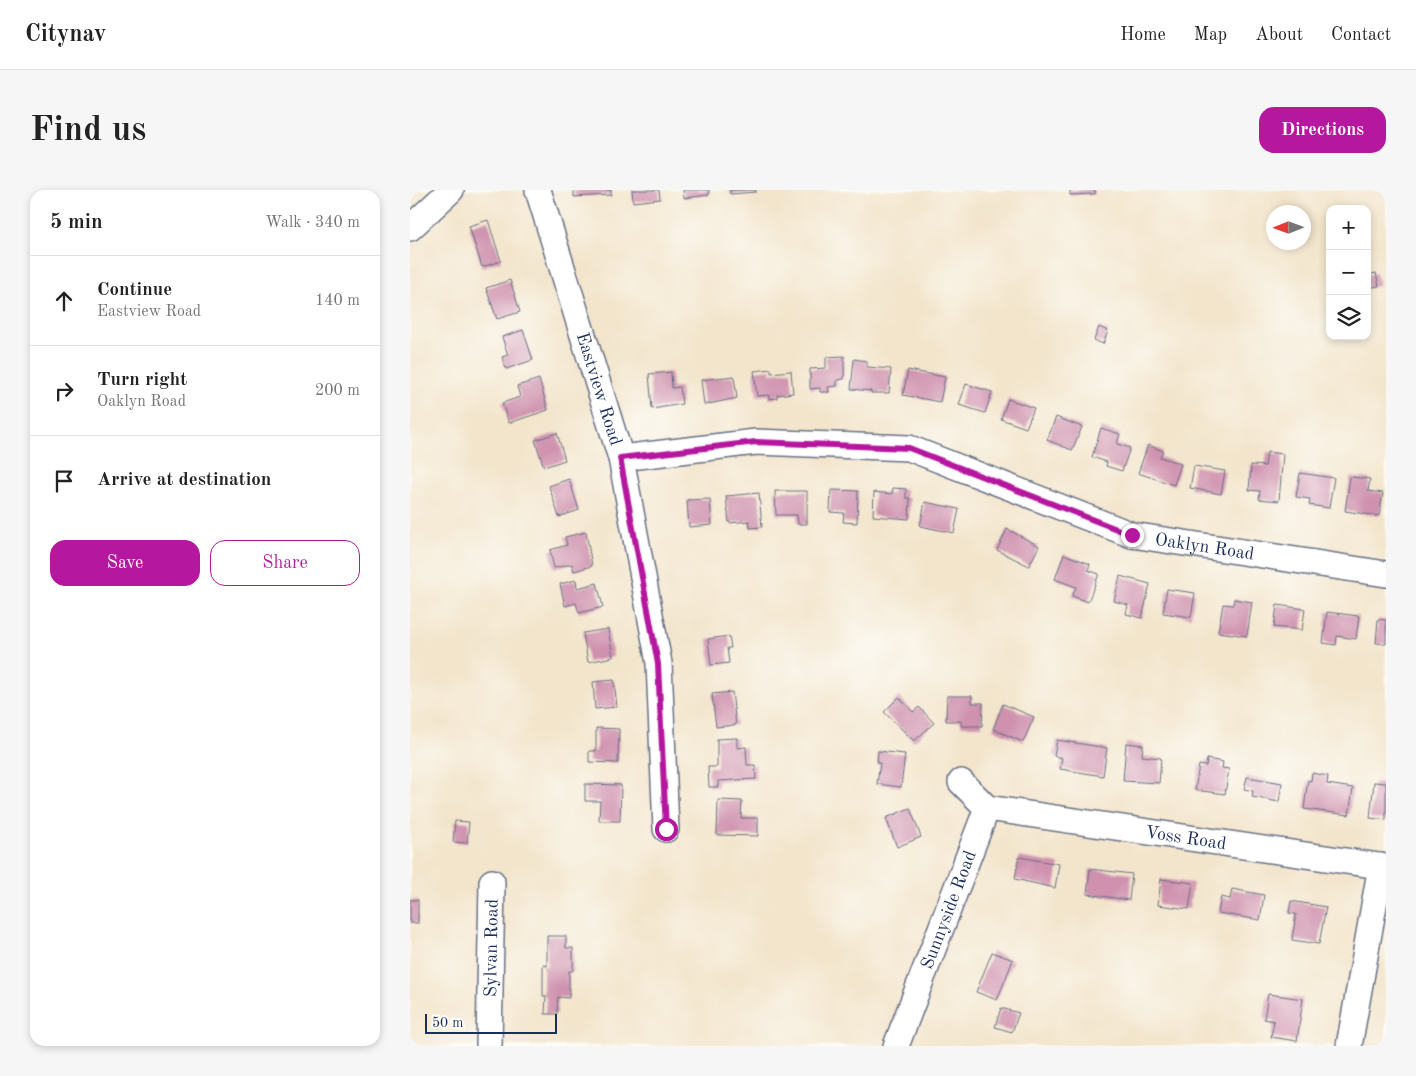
<!DOCTYPE html>
<html lang="en">
<head>
<meta charset="utf-8">
<style>
  :root { --surface:#fff; --page:#f6f6f6; --text:#222; --muted:#767676; --line:#e0e0e0; --accent:#b5179e }
  body { margin:0; font-family:"Old Standard TT",serif; background:var(--page); color:var(--text) }
  .controls { position:absolute; right:15px; top:15px; display:grid; overflow:hidden; border-radius:10px; box-shadow:0 2px 8px #0003 }
  .controls button { width:45px; height:45px; display:grid; place-items:center; padding:0; border:0; border-bottom:1px solid var(--line); background:var(--surface); color:var(--text); font:25px sans-serif }
  .compass { position:absolute; left:856px; top:15px; width:45px; height:45px; border-radius:50%; background:var(--surface); box-shadow:0 2px 8px #0003; rotate:269deg }
  .scale { position:absolute; left:15px; bottom:12px; width:132px; box-sizing:border-box; padding-left:5px; border:2px solid #1b2f5e; border-top:0; font-size:14px; line-height:18px; white-space:nowrap; color:#1b2f5e; -webkit-text-stroke:4px #fdfcf7; paint-order:stroke }
  .stop { position:absolute; width:15px; height:15px; margin:-11px; border:4px solid #b5179e; border-radius:50%; background:#fff }
  .stop.end { background:#b5179e; border-color:#fff; box-shadow:0 1px 5px #0008 }
  .list { margin:0; padding:0; list-style:none }
  h2 { display:flex; justify-content:space-between; align-items:center; height:65px; margin:0; padding:0 20px; font-size:21px }
  h2 small { font-size:16px; font-weight:400; color:var(--muted) }
  .list li { display:grid; grid-template-columns:32px 1fr auto; gap:15px; align-items:center; box-sizing:border-box; height:90px; padding:0 20px; border-top:1px solid var(--line) }
  .list b { display:block; font-size:19px; white-space:nowrap }
  .list p { margin:0; font-size:16px; white-space:nowrap; color:var(--muted) }
  .list em { font-size:16px; font-style:normal; color:var(--muted) }
  .actions { display:flex; gap:10px; padding:15px 20px }
  .actions a { flex:1; padding:11px 0; border:1px solid var(--accent); border-radius:15px; text-align:center; font-size:18px; color:var(--accent) }
  .actions .main { background:var(--accent); color:#fff }
  .icon { flex:none; width:28px; height:28px; fill:none; stroke:currentColor; stroke-width:2; stroke-linecap:round; stroke-linejoin:round }
  .map { position:relative; flex:none; width:976px; height:856px; overflow:hidden; border-radius:15px }
  header { display:flex; align-items:center; gap:30px; box-sizing:border-box; height:70px; padding:0 25px; background:var(--surface); border-bottom:1px solid var(--line) }
  header strong { font-size:24px }
  nav { display:flex; gap:28px; margin-inline-start:auto; font-size:18px }
  .intro { display:flex; align-items:center; justify-content:space-between; box-sizing:border-box; height:120px; padding:0 30px }
  h1 { margin:0; font-size:35px }
  .button { padding:12px 22px; border-radius:15px; background:var(--accent); color:#fff; font-size:18px; font-weight:700 }
  main { display:flex; gap:30px; padding:0 30px }
  aside { flex:1; background:var(--surface); border-radius:15px; box-shadow:0 2px 8px #0003 }
  .map>svg:first-child { display:block }
</style>
</head>
<body>
<header>
<strong>Citynav</strong>
<nav><a>Home</a><a>Map</a><a>About</a><a>Contact</a></nav>
</header>
<div class="intro"><h1>Find us</h1><a class="button">Directions</a></div>
<main>
<aside>
<h2>5 min<small>Walk · 340 m</small></h2>
<ul class="list">
<li><svg class="icon" aria-label="ahead" viewBox="0 0 24 24"><path d="M12 20V5M6 11l6-6 6 6"/></svg><div><b>Continue</b><p>Eastview Road</p></div><em>140 m</em></li>
<li><svg class="icon" aria-label="right" viewBox="0 0 24 24"><path d="M7 20v-9h11M14 6l5 5-5 5"/></svg><div><b>Turn right</b><p>Oaklyn Road</p></div><em>200 m</em></li>
<li><svg class="icon" aria-label="arrive" viewBox="0 0 24 24"><path d="M6 21V4h12l-3 4 3 4H6"/></svg><div><b>Arrive at destination</b></div></li>
</ul>
<div class="actions"><a class="main">Save</a><a>Share</a></div>
</aside>
<div class="map">
<svg width="976" height="856" viewBox="0 0 976 856">
  <rect width="100%" height="100%" fill="#fdfcf7"/>
  <filter id="ink" filterUnits="userSpaceOnUse"><feTurbulence type="fractalNoise" baseFrequency=".02" numOctaves="2"/><feDisplacementMap in="SourceGraphic" scale="10" xChannelSelector="R" yChannelSelector="G"/><feConvolveMatrix kernelMatrix="1 2 1 2 8 2 1 2 1" color-interpolation-filters="sRGB"/></filter>
  <filter id="wash" filterUnits="userSpaceOnUse"><feTurbulence type="fractalNoise" baseFrequency=".0096" numOctaves="4" result="noise"/><feDisplacementMap in="SourceGraphic" scale="20" xChannelSelector="R" yChannelSelector="G"/><feGaussianBlur stdDeviation="1.12" result="paint"/><feColorMatrix in="noise" values="0 0 0 0 0 0 0 0 0 0 0 0 0 0 0 0 0 1.4 0 .05"/><feComposite in="paint" operator="in"/></filter>
  <g filter="url(#wash)">
    <rect width="100%" height="100%" fill="#f3e5cc"/>
    <g id="blocks">
      <!-- building -->
      <g fill="#cf91ae">
        <path d="M164,0h37v5l-37,2z"/>
        <path d="M222,0h27l1,9 -27,3z"/>
        <path d="M273,0h26v5l-25,3z"/>
        <path d="M320,0h26v2l-26,2z"/>
        <path d="M660,0h25v4l-25,1z"/>
        <path d="M78,30l13,41 -19,6 -13,-41z"/>
        <path d="M966,83l3,13 -12,2v-13z"/>
        <path d="M100,90l10,32 -23,7 -11,-31z"/>
        <path d="M689,137l9,4 -5,13 -9,-4z"/>
        <path d="M113,140l10,30 -27,9 -4,-12 6,-2 -6,-18z"/>
        <path d="M434,166v23l-7,1v6l-9,1 1,5h-9v-4l-10,1v-20l16,-1v-11z"/>
        <path d="M444,169l13,2v6l24,2 -2,24h-18v-2l-20,-2z"/>
        <path d="M361,179v4l20,-2 2,22 -16,2v3l-8,1v-4l-12,1 -3,-25z"/>
        <path d="M498,180l37,7 -5,25 -37,-7z"/>
        <path d="M261,182l1,16 8,-1 2,17 -30,5 -3,-35z"/>
        <path d="M324,186l3,22 -33,7 -3,-25z"/>
        <path d="M129,189l9,31 -39,13 -7,-20 18,-6 -3,-11z"/>
        <path d="M556,194l26,8 -7,21 -26,-8z"/>
        <path d="M598,209l26,9 -8,20 -25,-9z"/>
        <path d="M646,227l26,10 -10,23 -25,-10z"/>
        <path d="M691,238l19,6 -3,10 13,4 -8,23 -16,-5 1,-4 -15,-5z"/>
        <path d="M147,243l8,27 -21,7 -9,-27z"/>
        <path d="M738,255l15,6 -3,6 21,7 -7,21 -36,-12z"/>
        <path d="M857,262l16,2 -4,47 -20,-2 1,-8 -11,-1 2,-25 14,1z"/>
        <path d="M784,276l31,5 -4,23 -31,-6z"/>
        <path d="M890,283l34,5 -5,30 -20,-3 1,-6 -14,-2z"/>
        <path d="M940,287l20,2 -2,12 15,2 -4,23 -34,-5z"/>
        <path d="M159,289l10,31 -20,7 -10,-31z"/>
        <path d="M483,298l13,1v9h4l-1,21 -36,-3 1,-24 18,2z"/>
        <path d="M421,300l27,1 -1,32 -14,-1 1,-9 -14,-1z"/>
        <path d="M365,301h32v33h-9l-1,-9h-21z"/>
        <path d="M349,303l3,34 -12,1 -1,-7 -20,2 -3,-27z"/>
        <path d="M300,309l2,26 -23,2 -2,-27z"/>
        <path d="M515,312l34,7 -5,24 -34,-7z"/>
        <path d="M597,339l32,17 -10,20 -32,-16z"/>
        <path d="M176,342l6,34 -18,5 -2,-7 -18,4 -4,-18 17,-5 -2,-8z"/>
        <path d="M654,364l26,10 -2,6 11,4 -11,28 -16,-6 4,-9 -21,-8z"/>
        <path d="M710,386l30,8 -8,34 -16,-4 2,-9 -14,-4z"/>
        <path d="M166,390l1,8 20,-5 6,24 -24,6 -3,-10 -11,3 -5,-22z"/>
        <path d="M757,399l28,4 -4,24 -28,-4z"/>
        <path d="M824,409l18,3 -5,34 -29,-4 5,-28 10,1z"/>
        <path d="M867,415l28,4 -3,21 -28,-3z"/>
        <path d="M917,422l32,4 -3,23 -19,-3 -1,9 -13,-2z"/>
        <path d="M968,429l8,1v24l-10,-1z"/>
        <path d="M198,439l5,28 -25,5 -5,-29z"/>
        <path d="M319,446l2,12h-4l2,15 -18,2 -3,-26z"/>
        <path d="M204,490l3,27 -22,2 -2,-27z"/>
        <path d="M322,502l4,33 -20,2 -4,-33z"/>
        <path d="M537,506h25v7h11l-1,23h-21v-5h-15z"/>
        <path d="M489,507l14,15 6,-5 15,16 -20,18 -30,-29z"/>
        <path d="M593,514l31,13 -11,25 -30,-13z"/>
        <path d="M186,538l23,1 -1,34 -29,-1v-11h7z"/>
        <path d="M327,548v10l9,-1 1,18h8l1,14 -38,2v6h-9l-1,-20h9v-28z"/>
        <path d="M647,550l50,8 -4,28 -43,-7 2,-11 -8,-2z"/>
        <path d="M716,553l17,2 -1,11 19,2 -2,25 -36,-2z"/>
        <path d="M468,561l27,3 -4,33 -24,-3 3,-21h-3z"/>
        <path d="M797,569l16,3 -1,6 7,1 -4,25 -30,-4 4,-25 7,1z"/>
        <path d="M902,583l16,3 -1,8 26,4 -4,27 -45,-6 4,-29 3,1z"/>
        <path d="M837,587l35,6 -3,19 -27,-5 1,-6 -9,-2z"/>
        <path d="M964,592l12,1v37l-16,-2z"/>
        <path d="M175,594l36,1 -1,36h-21l1,-20h-15z"/>
        <path d="M308,610l24,1 -1,17h17v18l-41,-1z"/>
        <path d="M500,618l11,29 -24,10 -11,-29z"/>
        <path d="M45,631l14,1 -2,21 -14,-1z"/>
        <path d="M609,667l40,7 -4,24 -40,-9z"/>
        <path d="M680,679l42,5 -3,26 -42,-6z"/>
        <path d="M751,689l32,4 -4,26 -31,-4z"/>
        <path d="M822,699l32,6 -4,25 -42,-7 3,-16 9,2z"/>
        <rect x="0" y="710" width="8" height="23"/>
        <path d="M881,711l35,6 -7,37 -27,-4 4,-26 -7,-1z"/>
        <path d="M137,746h19v12h7v23h-4v27l-11,-1 -1,17h-12l1,-18h-3v-31l4,1z"/>
        <path d="M582,762l21,8 -16,40 -21,-8z"/>
        <path d="M858,804l35,5 -6,42 -26,-4 3,-16 -10,-2z"/>
        <path d="M591,818l18,5 -7,19 -17,-5z"/>
      </g>
    </g>
  </g>
  <g filter="url(#ink)">
    <use href="#blocks" fill-opacity="0" stroke="#676f84" stroke-width="1"/>
    <g fill="none" stroke-linecap="round" stroke-linejoin="round">
      <defs>
        <g id="minor">
          <path id="s1" d="M128,0l83,268 38,205 7,166"/>
          <path d="M0,38l41,-38"/>
          <path id="s2" d="M211,268l135,-16 153,6 223,87 254,39"/>
          <path d="M551,592l26,26"/>
          <path id="s3" d="M577,618l399,59"/>
          <path id="s4" d="M79,856l3,-164"/>
          <path id="s5" d="M486,856l91,-238"/>
          <path d="M939,856l32,-180"/>
        </g>
      </defs>
      <!-- minor casing -->
      <use href="#minor" stroke="#676f84" stroke-width="28"/>
      <!-- minor -->
      <use href="#minor" stroke="#fff" stroke-width="25"/>
    </g>
  </g>
  <g fill="none" stroke-linecap="round" stroke-linejoin="round" filter="url(#ink)">
    <!-- route -->
    <path stroke="#b5179e" stroke-width="6" d="M256,639l-8,-165 -38,-206 136,-16 153,6 223,87"/>
  </g>
  <g text-anchor="middle" stroke-width="4" stroke-linejoin="round" paint-order="stroke">
    <!-- street labels -->
    <g font-size="18" fill="#1b2f5e" stroke="#fdfcf7">
      <text dy="6" stroke="none"><textPath href="#s1" startOffset="208">Eastview Road</textPath></text>
      <text dy="6" stroke="none"><textPath href="#s2" startOffset="602">Oaklyn Road</textPath></text>
      <text dy="6" stroke="none"><textPath href="#s3" startOffset="201">Voss Road</textPath></text>
      <text dy="6" stroke="none"><textPath href="#s5" startOffset="146">Sunnyside Road</textPath></text>
      <text dy="6" stroke="none"><textPath href="#s4" startOffset="98">Sylvan Road</textPath></text>
    </g>
  </g>
</svg>
<div class="controls">
<button>+</button>
<button>−</button>
<button><svg class="icon" aria-label="layers" viewBox="0 0 24 24"><path d="M12 4l9 5-9 5-9-5zM3 14l9 5 9-5"/></svg></button>
</div>
<svg class="compass" viewBox="-18 -18 36 36"><path d="M0-13l5 13h-10z" fill="#e53935"/><path d="M0 13l5-13h-10z" fill="#767676"/></svg>
<div class="scale">50 m</div>
<div class="stop" style="left:256px;top:639px"></div>
<div class="stop end" style="left:722px;top:345px"></div>
</div>
</main>
</body>
</html>
